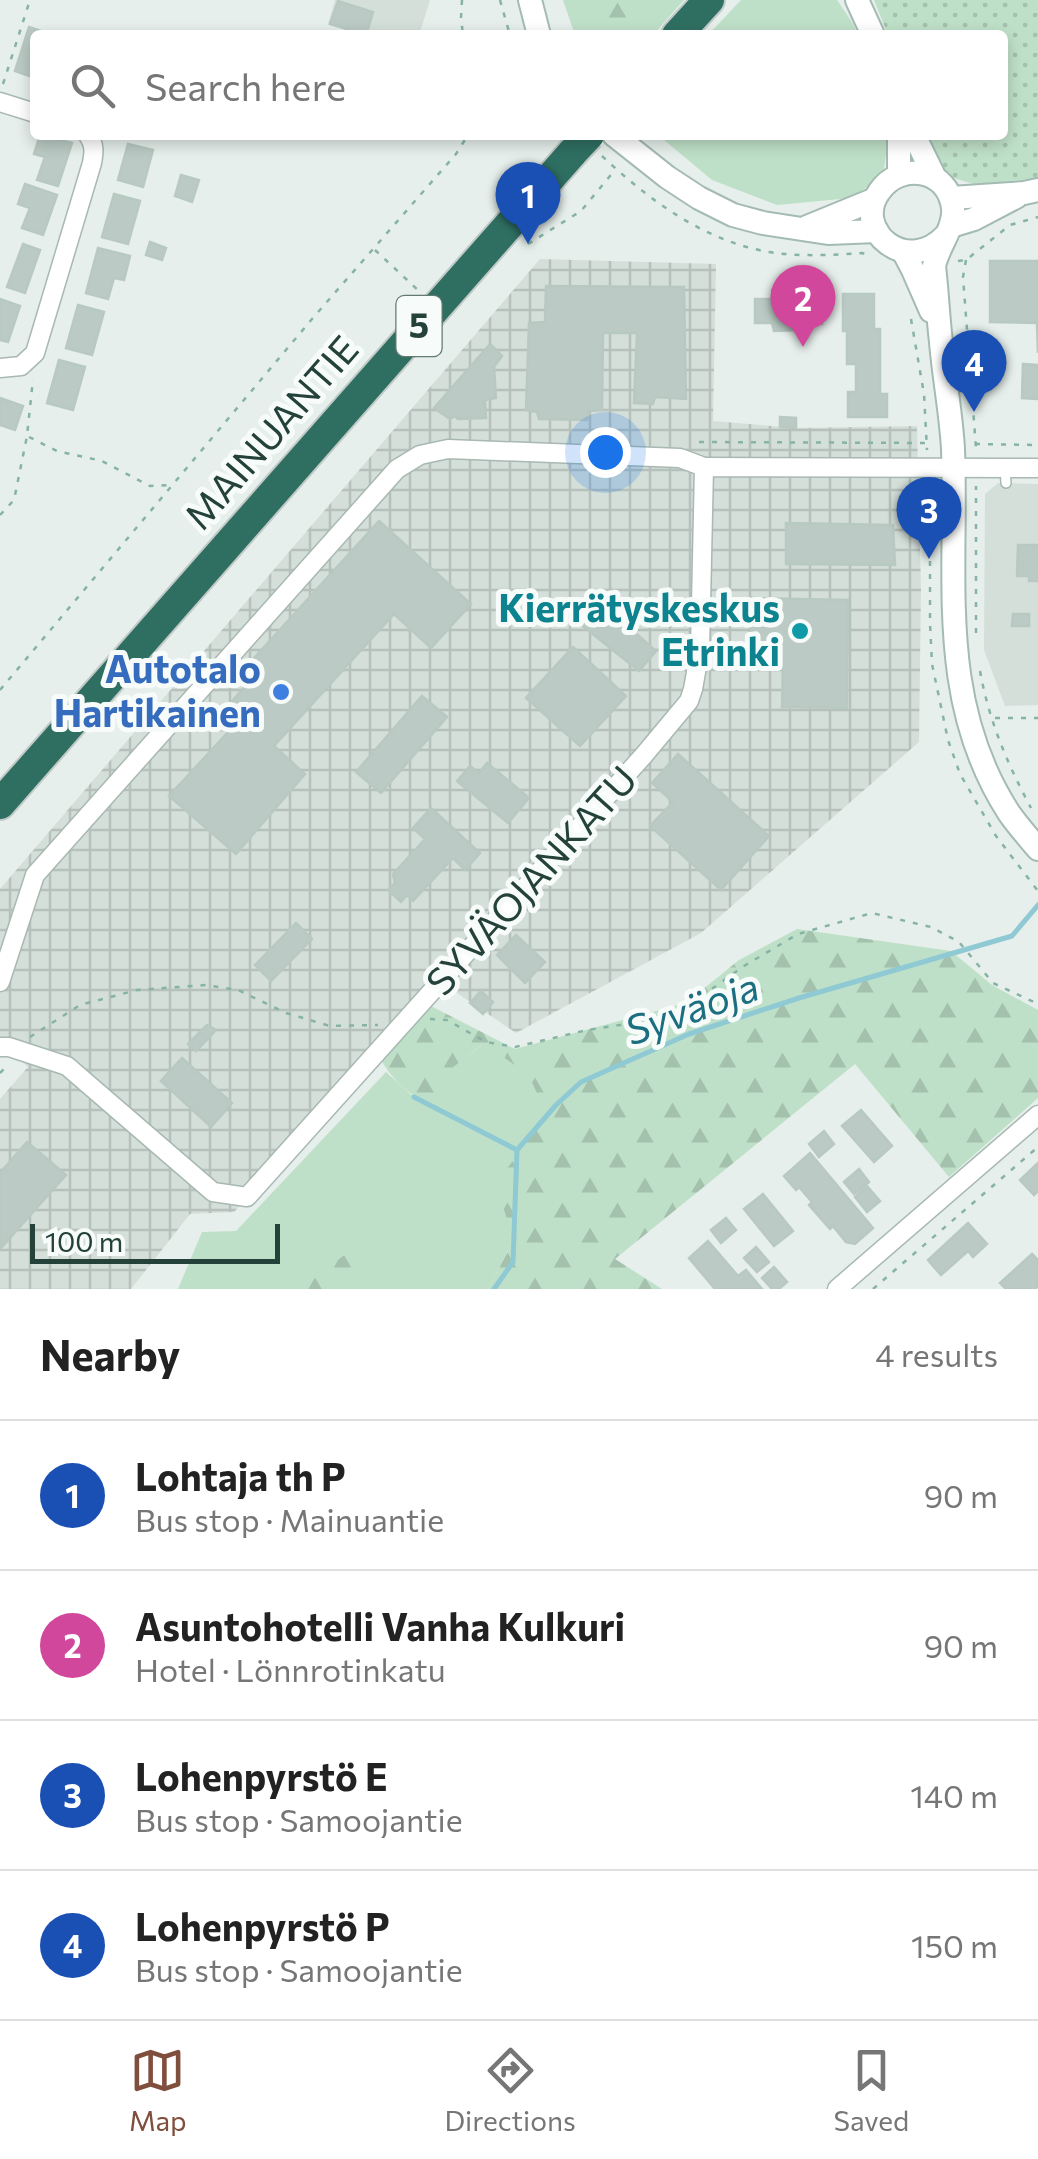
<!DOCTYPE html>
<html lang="en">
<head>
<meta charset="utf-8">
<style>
  :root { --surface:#fff; --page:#f6f6f6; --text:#222; --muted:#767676; --line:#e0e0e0; --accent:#804e3d }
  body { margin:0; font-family:Commissioner,sans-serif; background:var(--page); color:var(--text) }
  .scale { position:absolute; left:30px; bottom:25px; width:250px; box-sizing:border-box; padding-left:10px; border:5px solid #24423a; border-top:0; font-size:28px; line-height:35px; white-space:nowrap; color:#24423a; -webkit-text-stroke:8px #f7fbf9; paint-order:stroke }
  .you { position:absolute; left:605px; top:452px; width:35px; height:35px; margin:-25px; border:8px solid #fff; border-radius:50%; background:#1a73e8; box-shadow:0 0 0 15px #1a73e833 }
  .badge { display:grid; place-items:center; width:65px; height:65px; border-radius:50%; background:var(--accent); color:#fff; font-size:32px; font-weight:700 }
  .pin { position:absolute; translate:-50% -82px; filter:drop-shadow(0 2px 5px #0008) }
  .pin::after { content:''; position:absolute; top:52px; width:35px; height:30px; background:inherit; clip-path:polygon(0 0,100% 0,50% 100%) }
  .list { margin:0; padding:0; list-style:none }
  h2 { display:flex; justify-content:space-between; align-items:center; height:130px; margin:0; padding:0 40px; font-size:42px }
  h2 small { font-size:32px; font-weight:400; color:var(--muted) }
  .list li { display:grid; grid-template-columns:65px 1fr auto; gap:30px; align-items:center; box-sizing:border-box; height:150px; padding:0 40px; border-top:2px solid var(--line) }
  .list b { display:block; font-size:38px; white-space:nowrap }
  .list p { margin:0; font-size:32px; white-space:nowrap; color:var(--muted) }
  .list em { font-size:32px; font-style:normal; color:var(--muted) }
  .icon { flex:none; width:55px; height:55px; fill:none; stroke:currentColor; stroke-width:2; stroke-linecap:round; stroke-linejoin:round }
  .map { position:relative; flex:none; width:1038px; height:1289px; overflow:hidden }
  .search { position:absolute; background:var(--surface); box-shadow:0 5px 15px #0003; left:30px; right:30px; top:30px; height:110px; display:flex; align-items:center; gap:25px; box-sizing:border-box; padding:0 35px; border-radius:10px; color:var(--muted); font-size:38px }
  .sheet { height:730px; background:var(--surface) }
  nav { display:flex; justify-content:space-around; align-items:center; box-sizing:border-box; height:140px; border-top:2px solid var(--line); background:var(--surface); font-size:28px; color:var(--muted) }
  nav a { display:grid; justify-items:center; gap:5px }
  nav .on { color:var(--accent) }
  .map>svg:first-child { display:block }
</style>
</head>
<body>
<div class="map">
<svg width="1038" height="1289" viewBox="0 0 1038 1289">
  <defs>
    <pattern id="industrial-grid" width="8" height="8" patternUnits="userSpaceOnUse" patternTransform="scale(2.5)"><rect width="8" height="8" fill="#d4dfda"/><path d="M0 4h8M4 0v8" fill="none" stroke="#b6c1bc"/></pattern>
    <pattern id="forest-firs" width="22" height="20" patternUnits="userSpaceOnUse" patternTransform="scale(2.5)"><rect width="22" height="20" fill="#bfe0c8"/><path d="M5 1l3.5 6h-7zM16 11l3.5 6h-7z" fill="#a4c1ad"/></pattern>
    <pattern id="park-dots" width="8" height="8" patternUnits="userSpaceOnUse" patternTransform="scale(2.5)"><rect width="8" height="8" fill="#bfe0c8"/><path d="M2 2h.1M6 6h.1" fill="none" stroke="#a4c1ad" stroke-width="1.8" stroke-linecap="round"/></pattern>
  </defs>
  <rect width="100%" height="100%" fill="#e6efeb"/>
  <!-- built -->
  <g fill="#d4dfda">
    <path d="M335,0h95l-11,35h-57l-34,-11z"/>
    <path d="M998,483l40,1v221l-33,1 -21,-56 1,-156z"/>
  </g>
  <!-- industrial -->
  <path fill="url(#industrial-grid)" d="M540,259l176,5 -3,157 83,7 121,-2 4,162 -2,154 -218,191 -185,100 -71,-48 -211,227 -44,2 -59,75h-131v-190l28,-32 -28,-26v-152z"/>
  <!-- grass -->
  <g fill="#bfe0c8">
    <path d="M563,0h121l-31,35h-78z"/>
    <path d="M741,0h96l15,22 6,13h-150z"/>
    <path d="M658,135h229l1,5 -5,36 -32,22 -74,7 -65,-25z"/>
    <path d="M484,1043l73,49 -42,71 -2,78 -25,48h-310l24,-57 34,-1 150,-159 28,25z"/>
  </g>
  <!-- forest -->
  <g fill="url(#forest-firs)">
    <path d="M601,0h58c-17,20 -26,41 -55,31l-8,-16z"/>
    <path d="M797,929l154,22 41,34 46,25v88l-89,79 -94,-113 -240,195 47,30h-174l20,-38 1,-25 -10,-33 1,-15 41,-55v-20l-12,-28 -33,-23 -15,-7 -40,32 -11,28c-22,-11 -40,-27 -51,-49l48,-52 88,45 171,-46 53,-43z"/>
    <path d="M355,1256l9,4 3,7 -15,22h-52l43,-33z"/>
  </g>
  <!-- park -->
  <path fill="url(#park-dots)" d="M874,0h164v178l-61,7 -27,-8 -26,-42h79v-100h-115z"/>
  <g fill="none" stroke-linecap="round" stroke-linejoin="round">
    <!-- stream -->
    <g stroke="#8ec9d4" stroke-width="5">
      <path d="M414,1097l103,53"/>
      <path d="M494,1289l19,-27 4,-112 39,-45 25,-23 108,-48 110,-36 213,-62 26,-31"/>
    </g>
  </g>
  <!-- building -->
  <g fill="#bbcac4" stroke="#b8c9c2" stroke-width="2.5">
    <path d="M338,1l35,11 -7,23 -36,-11z"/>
    <path d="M29,27l15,5 -1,3h-8v43l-20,-7z"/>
    <path d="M40,135l32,8 -14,43 -21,-6 8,-23 -11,-3z"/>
    <path d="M128,144l25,6 -10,37 -25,-7z"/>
    <path d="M181,175l18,5 -7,22 -17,-6z"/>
    <path d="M25,184l32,11 -14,40 -21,-7 8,-20 -12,-4z"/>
    <path d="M114,194l26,7 -12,43 -26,-7z"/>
    <path d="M150,242l16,6 -4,12 -16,-5z"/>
    <path d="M23,244l17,6 -15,43 -18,-6z"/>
    <path d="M98,248l32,8 -6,24 -10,-2 -6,21 -22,-6z"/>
    <path d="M990,261h48v92l-1,-30 -47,-1z"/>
    <path d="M546,286l138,1 2,112 -31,-2 -2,7 -19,-1 3,-70h-34l-1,77 -14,1 -1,9 -48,-1 -2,-7 -11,-2 3,-87 16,-1z"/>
    <path d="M772,290l27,1 3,7h20v26h-18l-2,6 -28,1 -2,-8h-17v-24h17z"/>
    <path d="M843,294h31v35h6v65h7v23h-39v-25h8v-28h-9v-33h-4z"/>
    <path d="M0,299l20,7 -12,36 -8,-2z"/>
    <path d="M78,305l26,7 -12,43 -26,-7z"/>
    <path d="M490,344l12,12 -8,11 2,31 -11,2 1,18 -28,1 -3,-3 -5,3 -16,-11z"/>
    <path d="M59,360l26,7 -12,43 -26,-7z"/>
    <path d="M1023,364l15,1v34l-16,-1z"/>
    <path d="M0,398l23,8 -8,24 -15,-5z"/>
    <path d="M780,417l16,1v10l-16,-1z"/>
    <path d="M379,521l92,83 -40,44 -37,-34 -120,132 31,28 -69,80 -67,-58 72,-78 -13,-12 23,-27 -6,-11z"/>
    <path d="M786,523l107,2 2,40 -109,-1z"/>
    <path d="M1018,545h20v36h-9v-5h-12z"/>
    <path d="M752,598l96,2 -1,108 -65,-1 1,-45 -32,-1z"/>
    <path d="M583,609l19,16 11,-12 43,38 -17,20 -65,-52z"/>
    <path d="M1013,614h16v12h-17z"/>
    <path d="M573,647l53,49 -46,50 -54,-48z"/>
    <path d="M422,696l25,21 -66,76 -25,-21z"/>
    <path d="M678,754l91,82 -48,54 -71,-64 23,-24 -21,-19z"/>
    <path d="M487,763l42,35 -21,25 -51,-42 13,-15 9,7z"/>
    <path d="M431,808l49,45 -15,17 -12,-12 -40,43 -6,-6 -6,7 -13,-12 7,-7 -2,-9 32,-35 -12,-11z"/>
    <path d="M296,923l16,16 -41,42 -16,-16z"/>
    <path d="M516,935l29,27 -20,21 -28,-28z"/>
    <path d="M481,991l12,11 -10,12 -13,-11z"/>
    <path d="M207,1025l9,5 -20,21 -8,-7z"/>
    <path d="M182,1058l50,45 -21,24 -50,-46z"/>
    <path d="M861,1110l31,36 -18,16 -32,-36z"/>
    <path d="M824,1131l10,13 -15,13 -10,-13z"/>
    <path d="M27,1142l39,33 -66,74v-76z"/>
    <path d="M810,1153l63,75 -18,16 -9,-2 -13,-16 -3,3 -21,-24 3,-3 -13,-15 -3,3 -12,-14z"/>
    <path d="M1038,1163v28l-4,4 -14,-15z"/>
    <path d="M859,1169l10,13 -15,12 -10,-12z"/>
    <path d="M867,1186l13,15 -13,11 -12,-15z"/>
    <path d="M763,1194l30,37 -19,15 -30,-37z"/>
    <path d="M726,1218l10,12 -15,13 -10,-13z"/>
    <path d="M968,1223l19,21 -14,13 -5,-6 -27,24 -13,-15z"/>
    <path d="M708,1241l30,35 8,-6 16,19h-47l-26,-31z"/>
    <path d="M756,1247l13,15 -12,10 -13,-14z"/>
    <path d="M1032,1254l6,6v26l-3,3h-29l-6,-6z"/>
    <path d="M774,1267l13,15 -8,7h-7l-10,-11z"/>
  </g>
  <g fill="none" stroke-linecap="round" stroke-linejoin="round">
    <defs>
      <path id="lane" d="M1005,467l1,16"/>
      <g id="street">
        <path d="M0,102l35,11"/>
        <path d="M0,368l21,-2 14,-13 57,-190c2,-11 3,-18 -4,-28"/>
        <path d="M0,982l35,-107 362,-406 23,-14 28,-6 232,9 24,9"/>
        <path d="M0,1047h9l58,19 146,126 34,5 397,-442 45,-54 4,-12 7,-39 4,-183 334,1"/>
        <path d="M837,1289l201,-174"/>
      </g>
      <g id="secondary">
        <path d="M530,0l9,35"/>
        <path d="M857,0l16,35"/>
        <path d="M614,135l53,42 32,21 34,17 30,8 65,10 49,-2"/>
        <path d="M914,135l20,41"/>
        <path d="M899,175v-40"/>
        <path d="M951,198l73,-5 14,-3"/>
        <path d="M951,226l23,-7 42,-22"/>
        <path d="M807,227l66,-27"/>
        <path d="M946,235c-39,42 -94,-5 -67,-43 21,-31 69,-24 74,16 2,20 -15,38 -19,58 3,25 4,51 7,76 3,36 10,71 12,107 5,126 -18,250 56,364 9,13 19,24 29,36"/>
        <path d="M903,251l10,19 18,41"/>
      </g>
      <g id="highway">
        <path d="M677,35l32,-35"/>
        <path d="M0,804l573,-652"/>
      </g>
    </defs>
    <!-- lane casing -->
    <use href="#lane" stroke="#a8b8b2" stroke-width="12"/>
    <!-- street casing -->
    <use href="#street" stroke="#a8b8b2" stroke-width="21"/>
    <!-- secondary casing -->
    <use href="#secondary" stroke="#a4bbb3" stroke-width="26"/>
    <!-- highway casing -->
    <use href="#highway" stroke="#c2cac8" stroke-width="34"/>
    <!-- path -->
    <g stroke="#86b3a5" stroke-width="2.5" stroke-dasharray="5 8" stroke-linecap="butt">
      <path d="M462,0l-1,18 2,17"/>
      <path d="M500,0l10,35"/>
      <path d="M3,84l27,-84"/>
      <path d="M602,156c47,44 102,85 167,96 31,5 63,3 93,1l9,3"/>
      <path d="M528,244l53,-33 34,-41"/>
      <path d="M375,250l45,42"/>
      <path d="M966,260l-3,17 13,171"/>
      <path d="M958,261l8,-1 44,-35 28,-8"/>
      <path d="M911,319l13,75 3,56"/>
      <path d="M29,437l28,14 45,10 48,25 20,-1"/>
      <path d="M699,442l233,1"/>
      <path d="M975,444l63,1"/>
      <path d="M930,483v140l2,41 16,76 12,34 36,62 42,55"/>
      <path d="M0,515l14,-15 13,-64 6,-57"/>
      <path d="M976,633v-147"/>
      <path d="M980,671c9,50 27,92 51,137"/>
      <path d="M0,690l312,-371 144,-165 12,-19"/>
      <path d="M995,718h43"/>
      <path d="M430,1019l17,1 39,22 29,5 72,-17 52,-8 46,-14 59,-42 54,-32 74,-21 59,14 28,15 34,41 45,21"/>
      <path d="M30,1037l50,-32 57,-15 69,-5 32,5 48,23 44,13 48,-1"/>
      <path d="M0,1073l6,-6"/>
      <path d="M873,1289l165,-142"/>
    </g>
    <!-- lane -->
    <use href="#lane" stroke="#fff" stroke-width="9"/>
    <!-- street -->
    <use href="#street" stroke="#fff" stroke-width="18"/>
    <!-- secondary -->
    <use href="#secondary" stroke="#fff" stroke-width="22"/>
    <!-- highway -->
    <use href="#highway" stroke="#2f6f62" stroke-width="30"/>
    <defs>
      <path id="highway-bridge" d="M573,152l16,-17"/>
    </defs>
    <!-- highway-bridge casing -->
    <use href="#highway-bridge" stroke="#c2cac8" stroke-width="34" stroke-linecap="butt"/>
    <!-- highway-bridge -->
    <use href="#highway-bridge" stroke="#2f6f62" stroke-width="30"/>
  </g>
  <!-- markers -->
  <circle fill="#0f9aa8" stroke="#f7fbf9" stroke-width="4" cx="800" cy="631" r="10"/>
  <circle fill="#3f7fe0" stroke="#f7fbf9" stroke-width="4" cx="281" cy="692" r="10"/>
  <g text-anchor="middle" stroke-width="10" stroke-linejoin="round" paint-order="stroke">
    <!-- shield labels -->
    <rect fill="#f7fbf9" stroke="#637a73" stroke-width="2.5" x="396.5" y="296" width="45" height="60" rx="8"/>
    <g font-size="35" font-weight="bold" fill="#24423a">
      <text x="419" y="338">5</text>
    </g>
    <!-- street labels -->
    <g font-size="38" fill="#24423a" stroke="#f7fbf9">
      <text transform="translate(272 433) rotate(-49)" y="13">MAINUANTIE</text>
      <text transform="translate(532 881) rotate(-48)" y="13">SYVÄOJANKATU</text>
    </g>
    <!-- culture labels -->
    <g font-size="38" font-weight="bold" fill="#0d838f" stroke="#f7fbf9" text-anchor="end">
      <text x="780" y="622">Kierrätyskeskus<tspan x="780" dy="44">Etrinki</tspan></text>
    </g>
    <!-- shop labels -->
    <g font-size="38" font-weight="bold" fill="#366cbe" stroke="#f7fbf9" text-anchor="end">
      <text x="261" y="683">Autotalo<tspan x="261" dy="44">Hartikainen</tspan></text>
    </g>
    <!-- water labels -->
    <g font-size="40" font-style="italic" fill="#1c6f80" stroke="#f7fbf9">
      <text transform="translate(692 1009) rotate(-20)" y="14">Syväoja</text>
    </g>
  </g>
</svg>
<div class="scale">100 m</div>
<div class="you"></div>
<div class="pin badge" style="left:528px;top:244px;background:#1a4fb4">1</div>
<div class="pin badge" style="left:803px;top:347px;background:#d1479c">2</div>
<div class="pin badge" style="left:929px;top:559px;background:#1a4fb4">3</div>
<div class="pin badge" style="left:974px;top:412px;background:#1a4fb4">4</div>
<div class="search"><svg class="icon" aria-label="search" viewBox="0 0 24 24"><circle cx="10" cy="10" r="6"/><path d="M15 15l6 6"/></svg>Search here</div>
</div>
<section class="sheet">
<h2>Nearby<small>4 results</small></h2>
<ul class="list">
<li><span class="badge" style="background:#1a4fb4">1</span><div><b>Lohtaja th P</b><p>Bus stop · Mainuantie</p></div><em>90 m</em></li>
<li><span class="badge" style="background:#d1479c">2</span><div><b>Asuntohotelli Vanha Kulkuri</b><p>Hotel · Lönnrotinkatu</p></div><em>90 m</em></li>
<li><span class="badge" style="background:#1a4fb4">3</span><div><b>Lohenpyrstö E</b><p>Bus stop · Samoojantie</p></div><em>140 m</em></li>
<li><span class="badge" style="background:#1a4fb4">4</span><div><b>Lohenpyrstö P</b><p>Bus stop · Samoojantie</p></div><em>150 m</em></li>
</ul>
</section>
<nav>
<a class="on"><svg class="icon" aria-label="map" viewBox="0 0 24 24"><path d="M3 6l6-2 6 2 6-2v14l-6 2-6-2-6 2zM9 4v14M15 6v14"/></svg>Map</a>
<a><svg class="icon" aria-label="directions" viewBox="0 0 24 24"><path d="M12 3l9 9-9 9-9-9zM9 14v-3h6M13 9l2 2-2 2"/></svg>Directions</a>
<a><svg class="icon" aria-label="saved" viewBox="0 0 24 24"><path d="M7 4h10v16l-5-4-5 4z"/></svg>Saved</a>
</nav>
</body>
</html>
